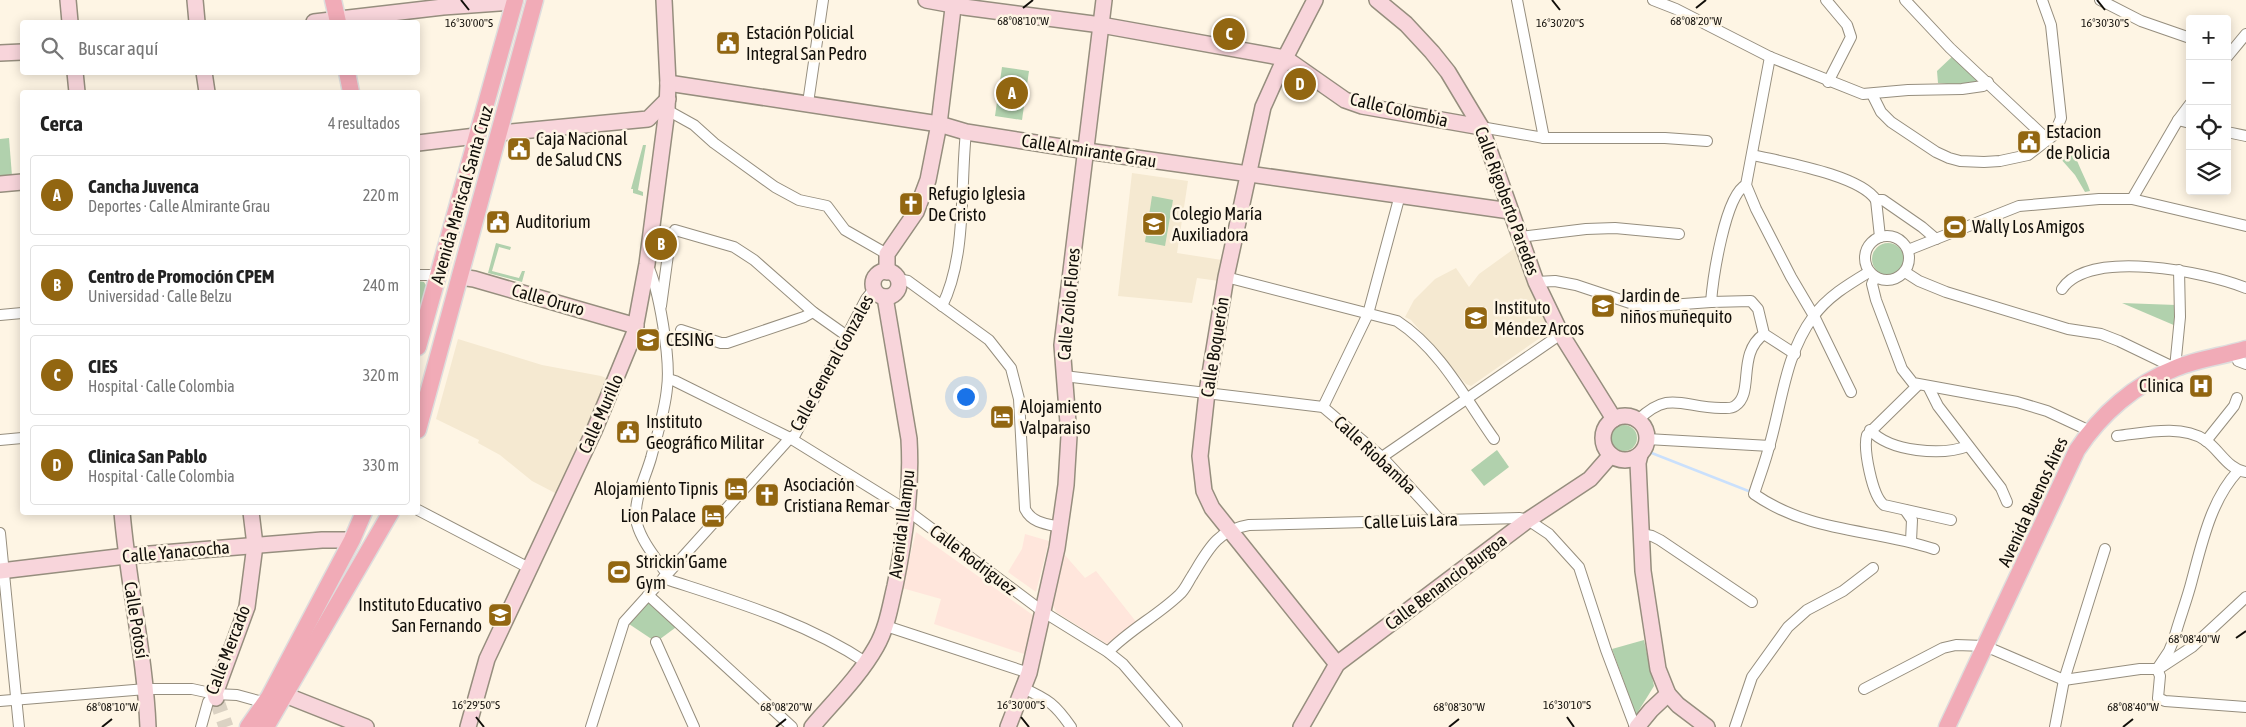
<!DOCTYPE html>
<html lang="es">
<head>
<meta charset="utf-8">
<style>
  :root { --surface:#fff; --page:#f2f2f2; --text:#222; --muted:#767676; --line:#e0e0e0; --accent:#926611 }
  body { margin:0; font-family:"Asap Condensed",sans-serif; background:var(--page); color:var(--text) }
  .controls { position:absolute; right:15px; top:15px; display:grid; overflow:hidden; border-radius:5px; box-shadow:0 2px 12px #0003 }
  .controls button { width:45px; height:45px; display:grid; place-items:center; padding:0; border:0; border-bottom:1px solid var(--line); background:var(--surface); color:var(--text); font:25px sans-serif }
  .you { position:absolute; left:965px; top:396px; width:18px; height:18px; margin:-12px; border:4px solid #fff; border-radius:50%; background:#1a73e8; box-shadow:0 0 0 8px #1a73e833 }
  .badge { display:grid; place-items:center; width:32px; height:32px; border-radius:50%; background:var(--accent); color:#fff; font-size:16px; font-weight:700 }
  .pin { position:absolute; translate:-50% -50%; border:2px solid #fff; box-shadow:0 1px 5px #0006 }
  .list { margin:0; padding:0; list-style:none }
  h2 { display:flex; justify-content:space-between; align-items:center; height:65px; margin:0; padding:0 20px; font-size:21px }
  h2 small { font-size:16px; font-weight:400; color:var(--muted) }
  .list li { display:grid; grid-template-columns:32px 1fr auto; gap:15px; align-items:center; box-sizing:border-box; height:80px; margin:0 10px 10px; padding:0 10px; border:1px solid var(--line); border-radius:5px }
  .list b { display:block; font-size:19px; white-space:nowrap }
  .list p { margin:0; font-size:16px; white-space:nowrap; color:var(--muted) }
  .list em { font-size:16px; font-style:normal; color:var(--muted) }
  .icon { flex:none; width:28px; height:28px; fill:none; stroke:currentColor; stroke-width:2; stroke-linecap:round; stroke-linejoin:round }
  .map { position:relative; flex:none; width:2246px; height:727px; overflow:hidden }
  .search { position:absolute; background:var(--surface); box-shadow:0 2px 12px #0003; left:20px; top:20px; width:400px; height:55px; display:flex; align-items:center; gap:12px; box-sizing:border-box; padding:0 18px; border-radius:5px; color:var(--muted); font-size:19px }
  .panel { position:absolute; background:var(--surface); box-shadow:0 2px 12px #0003; left:20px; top:90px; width:400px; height:425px; border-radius:5px }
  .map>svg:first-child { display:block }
</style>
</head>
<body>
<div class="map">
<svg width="2246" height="727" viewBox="0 0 2246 727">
  <rect width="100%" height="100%" fill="#fef5e4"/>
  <!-- commercial -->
  <g fill="#ffe6dc">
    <path d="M916,532l121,86 -10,37 -93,-31 7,-25 -39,-11z"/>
    <path d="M1025,534l24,7 -13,51 -28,-20 14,-23z"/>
    <path d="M1063,553l22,25 11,-7 41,52 -30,21 -51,-32 -4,-9z"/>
  </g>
  <!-- built -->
  <g fill="#f5e9d1">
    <path d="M1132,173l56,8 -11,72 45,7 -3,21 -22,-3 -5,25 -74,-7z"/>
    <path d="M1515,248l35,83 -79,55 -5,-2 -55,-64 -6,-3 9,-17 21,-21 21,-11 13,19 10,-13z"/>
    <path d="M458,339l84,26 59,11 10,4 -54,114 -25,-13 -32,-26 -22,-12 1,-3 -43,-21z"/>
  </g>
  <!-- green -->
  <g fill="#b1d1ad">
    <path d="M1955,54l23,25c-9,10 -27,5 -40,4l-1,-12z"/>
    <path d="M1002,67l27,4 -7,49 -27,-4z"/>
    <path d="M9,138l3,38 -12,1v-38z"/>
    <path d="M643,145h3l-8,45 5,2v4l-10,-3v-4h-2z"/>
    <path d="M2074,150c3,15 11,26 16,41l-5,1 -10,-17 -15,-17z"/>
    <path d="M1152,196l21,4 -8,46 -20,-4z"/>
    <path d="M496,243l15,4 -1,3 -11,-3 -7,24 27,7 3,-7h3l-3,11 -34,-9z"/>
    <circle cx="1888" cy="259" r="16"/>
    <path d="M418,281l6,1 3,5 -9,34z"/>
    <path d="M2122,303l54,2v21z"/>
    <circle cx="1624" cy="438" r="13"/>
    <path d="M1497,450l12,17 -25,19 -13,-16z"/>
    <path d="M653,599l26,26 -23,17 -30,-20 14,-17z"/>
    <path d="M1644,640l10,46 -18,29 -24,-66z"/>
  </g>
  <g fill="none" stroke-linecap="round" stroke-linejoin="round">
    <!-- stream -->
    <path stroke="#cae0fc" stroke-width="2.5" d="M1644,450l107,42"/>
    <!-- secondary-tunnel -->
    <path stroke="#dbd2c3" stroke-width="15" stroke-dasharray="15 8" stroke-linecap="butt" d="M216,698l10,29"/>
    <defs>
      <g id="street">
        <path d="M1517,0l27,138"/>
        <path d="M1653,0l23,9 94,48 93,37 45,-4 54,-1 21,-3 5,-4"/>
        <path d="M1826,0l21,25 4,12 -23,45"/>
        <path d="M1905,0l45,48 98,92"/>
        <path d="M2100,0l41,21 49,17"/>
        <path d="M1770,57l-24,128 10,24 35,68 23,39 37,76"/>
        <path d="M2227,57l19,-23"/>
        <path d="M1872,94l9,18 10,10 45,30 13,6 11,3 24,1 16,-1 28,-6 26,-20 7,-17 -10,-93 -9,-25"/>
        <path d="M808,103l15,-103"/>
        <path d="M667,110l27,15 20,18 61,44 24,13 28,6 18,24 42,24"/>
        <path d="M2178,120l12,3"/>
        <path d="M1481,127l63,11h121l42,3"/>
        <path d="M2227,132l19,4"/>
        <path d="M1753,155c29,7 107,20 123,45h7l39,27 14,12"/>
        <path d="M2132,199l46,-79 12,-16"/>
        <path d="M1876,200l4,37"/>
        <circle cx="1887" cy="258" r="22"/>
        <path d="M1520,237l66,-8 29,-1 64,6"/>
        <path d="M1908,250l111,-44 80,-7h33l114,27"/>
        <path d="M647,264c12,24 24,96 20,124 -2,23 -10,47 -16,70 -6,21 -19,44 -14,66 5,18 19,34 29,49"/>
        <path d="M1869,272c-20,12 -42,25 -56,45 -28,38 -31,86 -44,130 -4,16 -10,31 -15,47 58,40 117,34 180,55"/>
        <path d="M1905,272l14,9 27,11 122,37 33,5 18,7 56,27 5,-51 -1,-47"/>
        <path d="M418,275h20"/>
        <path d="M1226,277l171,44c43,28 68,77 97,118"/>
        <path d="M1875,277l-3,7 4,16 26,69 11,14 104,19 30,9 43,20"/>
        <path d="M898,279l10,2 81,59 22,28 8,31 6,110c7,14 21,15 36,18"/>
        <path d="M1536,282l19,-1 21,4 66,22 69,-5 40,-1 7,8 6,25 31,20"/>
        <path d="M2062,289c27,-41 145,-17 184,-1"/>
        <path d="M1711,302c2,-24 14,-107 35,-117"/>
        <path d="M661,306l9,-66 5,-10 59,17 20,13 59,52 34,24"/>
        <path d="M942,306c25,-50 18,-119 24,-174"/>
        <path d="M0,315l22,-2"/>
        <path d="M681,330l40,13h6l77,-26 9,-5"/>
        <path d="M2235,352l3,9 8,3"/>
        <path d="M1064,376l259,31 59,50 58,63"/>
        <path d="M668,379l7,2 115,57 118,73 134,100 66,41 15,12 54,63"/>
        <path d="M1918,385l-51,50c-4,13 5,61 17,70l67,15"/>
        <path d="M1928,386l10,20 63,82 6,14"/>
        <path d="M1323,407l45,-93 32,-119"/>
        <path d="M1638,420c32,-31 45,-12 83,-12 5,0 10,1 14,-2 20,-13 1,-52 29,-72"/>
        <path d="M1870,430c20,22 72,26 98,16"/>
        <path d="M2117,436c27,-3 64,-12 88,4 14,9 23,30 41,32"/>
        <path d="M1647,439l123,7"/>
        <path d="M0,440l22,-2"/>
        <path d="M2206,441l28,-35 3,-8"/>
        <path d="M1382,457l179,-123"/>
        <path d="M418,510l111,58"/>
        <path d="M1905,510l7,10 -1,21"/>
        <path d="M0,533l19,194"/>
        <path d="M1641,534l11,2 8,4 92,62"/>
        <path d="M663,578c70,23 141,43 204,85"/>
        <path d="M648,595l144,132"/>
        <path d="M886,626l143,47"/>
        <path d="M656,642l38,85"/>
        <path d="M1108,652c21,-22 49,-36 71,-57 6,-5 9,-13 13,-19 16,-26 25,-46 57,-51l271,-7 8,2 21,14 30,33 27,83 29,77"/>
        <path d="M2160,668l32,-21 54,-50"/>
        <path d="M2157,669l12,-18 5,-12c5,-19 13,-39 18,-59 10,-37 19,-80 46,-109"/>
        <path d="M2157,669l3,7 -2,22 7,3 81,6"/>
        <path d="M1023,688c26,12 32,16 48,39"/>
        <path d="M1864,689l79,-41 13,-3 29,1 79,34 76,-11h17"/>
        <path d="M0,701l146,-12h46l23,5 22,1 29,8"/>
        <path d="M201,727l7,-25 7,-8"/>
        <path d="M591,727l33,-105 166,-184 5,-3 71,-136 8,-10"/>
        <path d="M1735,727l17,-50 36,-50 19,-17 36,-19 30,-23"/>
        <path d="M2055,727l9,-47 41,-131"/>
      </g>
      <g id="secondary">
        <path d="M68,0l2,22"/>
        <path d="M195,0l2,22"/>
        <path d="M926,0l38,7 137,18 184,33 60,42 17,6 119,21"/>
        <path d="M1315,0l-30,58 -22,49 -37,170 -19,115 -7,64 4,35 8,17 125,156"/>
        <path d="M1377,0l29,24 26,28 16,20 33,55 55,155 25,52 53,85"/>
        <path d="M314,22l129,-15 71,-5"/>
        <path d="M0,53l22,-1"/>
        <path d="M75,72l2,20"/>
        <path d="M204,72l3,20"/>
        <path d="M668,83l271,41 27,8 121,19 423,60"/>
        <path d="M500,133l148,-14 20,-20"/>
        <path d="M418,143l58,-7"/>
        <path d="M0,184l22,-2"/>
        <circle cx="886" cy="284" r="13"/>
        <path d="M887,272v-18l29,-42 12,-32 11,-56 15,-124"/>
        <path d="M460,277l14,2 162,47"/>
        <circle cx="1625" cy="438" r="22"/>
        <path d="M1640,455l-2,8 5,108 15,98 10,25 10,11 29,22"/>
        <path d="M122,512c6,72 23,143 26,215"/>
        <path d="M0,571l126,-15 196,-16h30"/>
        <path d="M285,695l81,32"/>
        <path d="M216,698l-1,-4 32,-87 8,-62 -4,-33"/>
        <path d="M468,727l19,-68 107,-228 40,-97 13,-70 20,-154 1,-27 -4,-83"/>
        <path d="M812,727c21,-25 47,-50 64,-80 11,-19 14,-40 19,-61 10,-49 17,-97 14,-147l-24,-142"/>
        <path d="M1008,727l21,-54 28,-125 9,-63 3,-49 -7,-91 42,-345"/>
        <path d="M1301,727l36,-63 191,-144 62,-41 21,-24"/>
        <path d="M1637,727l14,-17 17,-16"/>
      </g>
      <g id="primary">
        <path d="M333,0l5,22"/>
        <path d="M347,72l4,20"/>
        <path d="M418,347l97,-347"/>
        <path d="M418,430l117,-430"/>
        <path d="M248,727l21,-30 83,-157 12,-28"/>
        <path d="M266,727l125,-215"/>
        <path d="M1947,727l130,-277c24,-36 58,-66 99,-82 22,-9 47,-12 70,-19"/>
      </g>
    </defs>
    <!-- street casing -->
    <use href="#street" stroke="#968e7e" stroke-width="12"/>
    <!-- secondary casing -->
    <use href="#secondary" stroke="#968e7e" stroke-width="18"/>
    <!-- primary casing -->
    <use href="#primary" stroke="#dedddd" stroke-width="19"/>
    <!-- street -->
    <use href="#street" stroke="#fff" stroke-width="10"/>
    <!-- secondary -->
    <use href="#secondary" stroke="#f8d5db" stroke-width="15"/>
    <!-- primary -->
    <use href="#primary" stroke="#f1abb7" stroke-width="16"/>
  </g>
  <!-- ticks -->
  <path fill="none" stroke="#120f0a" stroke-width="2" d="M461,0l8,10M1552,0l8,10M2097,0l8,10M1023,8l10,-8M1696,8l10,-8M2236,638l10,-7M476,717l8,10M1021,717l8,10M1567,717l7,10M102,727l10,-8M776,727l10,-8M1449,727l10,-8M2123,727l10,-8"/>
  <!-- icons -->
  <defs>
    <symbol id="civic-square" viewBox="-11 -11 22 22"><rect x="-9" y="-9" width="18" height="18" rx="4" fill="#926611" stroke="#fef5e4"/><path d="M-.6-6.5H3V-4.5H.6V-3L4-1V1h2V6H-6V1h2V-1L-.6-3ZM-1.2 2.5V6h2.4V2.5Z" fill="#fff"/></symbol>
    <symbol id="church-square" viewBox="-11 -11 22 22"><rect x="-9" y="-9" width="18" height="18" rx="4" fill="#926611" stroke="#fef5e4"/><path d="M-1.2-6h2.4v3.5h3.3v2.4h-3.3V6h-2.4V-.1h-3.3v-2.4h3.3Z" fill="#fff"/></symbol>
    <symbol id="school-square" viewBox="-11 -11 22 22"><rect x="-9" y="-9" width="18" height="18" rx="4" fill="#926611" stroke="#fef5e4"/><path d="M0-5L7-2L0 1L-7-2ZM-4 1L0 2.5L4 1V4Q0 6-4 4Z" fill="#fff"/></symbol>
    <symbol id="stadium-square" viewBox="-11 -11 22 22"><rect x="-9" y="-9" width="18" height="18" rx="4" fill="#926611" stroke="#fef5e4"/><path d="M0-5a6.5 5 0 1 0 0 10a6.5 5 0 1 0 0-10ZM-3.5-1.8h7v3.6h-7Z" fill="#fff"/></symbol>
    <symbol id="university-square" viewBox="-11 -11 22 22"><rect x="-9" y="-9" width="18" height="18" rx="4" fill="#926611" stroke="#fef5e4"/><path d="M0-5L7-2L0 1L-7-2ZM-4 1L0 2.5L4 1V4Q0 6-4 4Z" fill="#fff"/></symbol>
    <symbol id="hospital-square" viewBox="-11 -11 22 22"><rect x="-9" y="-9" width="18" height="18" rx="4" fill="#926611" stroke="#fef5e4"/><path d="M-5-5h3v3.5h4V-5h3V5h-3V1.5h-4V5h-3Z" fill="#fff"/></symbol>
    <symbol id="hotel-square" viewBox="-11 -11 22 22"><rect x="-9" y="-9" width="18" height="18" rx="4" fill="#926611" stroke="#fef5e4"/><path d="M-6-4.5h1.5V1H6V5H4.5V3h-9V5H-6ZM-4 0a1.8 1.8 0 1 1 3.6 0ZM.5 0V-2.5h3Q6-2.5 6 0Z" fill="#fff"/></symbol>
  </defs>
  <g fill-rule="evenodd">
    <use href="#civic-square" x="714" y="29" width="28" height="28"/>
    <use href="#civic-square" x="2015" y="128" width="28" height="28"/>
    <use href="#civic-square" x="505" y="135" width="28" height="28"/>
    <use href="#church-square" x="897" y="190" width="28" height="28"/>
    <use href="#civic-square" x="484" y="208" width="28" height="28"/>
    <use href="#school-square" x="1140" y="210" width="28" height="28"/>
    <use href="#stadium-square" x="1941" y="213" width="28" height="28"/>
    <use href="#school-square" x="1589" y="292" width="28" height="28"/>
    <use href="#university-square" x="1462" y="304" width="28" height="28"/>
    <use href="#school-square" x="634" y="326" width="28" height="28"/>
    <use href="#hospital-square" x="2187" y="372" width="28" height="28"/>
    <use href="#hotel-square" x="988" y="403" width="28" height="28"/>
    <use href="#civic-square" x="614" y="418" width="28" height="28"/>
    <use href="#hotel-square" x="722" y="475" width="28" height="28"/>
    <use href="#church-square" x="753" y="481" width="28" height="28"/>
    <use href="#hotel-square" x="699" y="502" width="28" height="28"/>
    <use href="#stadium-square" x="605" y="558" width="28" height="28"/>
    <use href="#school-square" x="486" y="601" width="28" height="28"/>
  </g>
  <g text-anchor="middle" stroke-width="5" stroke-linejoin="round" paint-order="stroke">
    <!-- poi labels -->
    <g font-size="18" fill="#120f0a" stroke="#fef5e4" text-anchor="start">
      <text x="746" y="39">Estación Policial<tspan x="746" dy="21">Integral San Pedro</tspan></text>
      <text x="2046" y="138">Estacion<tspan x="2046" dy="21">de Policia</tspan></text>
      <text x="536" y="145">Caja Nacional<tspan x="536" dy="21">de Salud CNS</tspan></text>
      <text x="928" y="200">Refugio Iglesia<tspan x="928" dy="21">De Cristo</tspan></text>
      <text x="1172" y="220">Colegio María<tspan x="1172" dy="21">Auxiliadora</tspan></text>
      <text x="516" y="228">Auditorium</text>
      <text x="1972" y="233">Wally Los Amigos</text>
      <text x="1620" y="302">Jardin de<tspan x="1620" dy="21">niños muñequito</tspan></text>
      <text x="1494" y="314">Instituto<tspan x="1494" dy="21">Méndez Arcos</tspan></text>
      <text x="666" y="346">CESING</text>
      <text x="2184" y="392" text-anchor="end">Clinica</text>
      <text x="1020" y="413">Alojamiento<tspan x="1020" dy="21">Valparaiso</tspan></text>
      <text x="646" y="428">Instituto<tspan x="646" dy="21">Geográfico Militar</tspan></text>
      <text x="784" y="491">Asociación<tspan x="784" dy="21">Cristiana Remar</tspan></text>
      <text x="718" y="495" text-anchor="end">Alojamiento Tipnis</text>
      <text x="696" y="522" text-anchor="end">Lion Palace</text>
      <text x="636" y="568">Strickin’Game<tspan x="636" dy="21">Gym</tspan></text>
      <text x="482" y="611" text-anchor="end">Instituto Educativo<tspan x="482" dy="21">San Fernando</tspan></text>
    </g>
    <!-- street labels -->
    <g font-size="18" fill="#120f0a" stroke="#fef5e4">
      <text transform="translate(1399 110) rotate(13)" y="6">Calle Colombia</text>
      <text transform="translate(1089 151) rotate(9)" y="6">Calle Almirante Grau</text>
      <text transform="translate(462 195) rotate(-74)" y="6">Avenida Mariscal Santa Cruz</text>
      <text transform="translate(1507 201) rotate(70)" y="6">Calle Rigoberto Paredes</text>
      <text transform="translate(548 300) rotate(16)" y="6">Calle Oruro</text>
      <text transform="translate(1069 304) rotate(-85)" y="6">Calle Zoilo Flores</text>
      <text transform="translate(1215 347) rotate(-81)" y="6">Calle Boquerón</text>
      <text transform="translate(832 363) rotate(-61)" y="6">Calle General Gonzales</text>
      <text transform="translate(601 414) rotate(-66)" y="6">Calle Murillo</text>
      <text transform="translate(1375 455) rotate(43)" y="6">Calle Riobamba</text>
      <text transform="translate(2033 502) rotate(-65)" y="6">Avenida Buenos Aires</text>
      <text transform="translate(1411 521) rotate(-2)" y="6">Calle Luis Lara</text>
      <text transform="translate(902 524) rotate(-83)" y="6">Avenida Illampu</text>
      <text transform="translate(176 552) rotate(-5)" y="6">Calle Yanacocha</text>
      <text transform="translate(973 560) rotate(37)" y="6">Calle Rodriguez</text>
      <text transform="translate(1446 582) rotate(-37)" y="6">Calle Benancio Burgoa</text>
      <text transform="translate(136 620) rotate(81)" y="6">Calle Potosí</text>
      <text transform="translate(228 650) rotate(-69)" y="6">Calle Mercado</text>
    </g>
  </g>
  <g font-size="12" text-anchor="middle" fill="#120f0a" stroke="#fef5e4" stroke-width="5" stroke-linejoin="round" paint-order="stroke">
    <text x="1023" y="25">68°08'10"W</text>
    <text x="1696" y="25">68°08'20"W</text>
    <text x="469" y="27">16°30'00"S</text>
    <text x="1560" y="27">16°30'20"S</text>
    <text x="2105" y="27">16°30'30"S</text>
    <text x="2194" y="643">68°08'40"W</text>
    <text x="476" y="709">16°29'50"S</text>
    <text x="1021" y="709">16°30'00"S</text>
    <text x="1567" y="709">16°30'10"S</text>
    <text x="112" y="711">68°08'10"W</text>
    <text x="786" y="711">68°08'20"W</text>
    <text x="1459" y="711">68°08'30"W</text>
    <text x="2133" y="711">68°08'40"W</text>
  </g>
</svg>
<div class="controls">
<button>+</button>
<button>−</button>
<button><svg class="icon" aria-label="locate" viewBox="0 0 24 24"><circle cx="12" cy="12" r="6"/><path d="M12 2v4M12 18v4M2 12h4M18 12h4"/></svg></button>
<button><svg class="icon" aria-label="layers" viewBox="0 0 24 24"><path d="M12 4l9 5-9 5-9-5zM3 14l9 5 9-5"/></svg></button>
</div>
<div class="you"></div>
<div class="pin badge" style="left:1012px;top:93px">A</div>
<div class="pin badge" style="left:661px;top:244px">B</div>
<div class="pin badge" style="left:1229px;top:34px">C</div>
<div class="pin badge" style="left:1300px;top:84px">D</div>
<div class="search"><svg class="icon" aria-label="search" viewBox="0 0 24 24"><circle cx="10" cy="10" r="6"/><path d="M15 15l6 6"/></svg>Buscar aquí</div>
<section class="panel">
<h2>Cerca<small>4 resultados</small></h2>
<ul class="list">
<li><span class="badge">A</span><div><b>Cancha Juvenca</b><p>Deportes · Calle Almirante Grau</p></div><em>220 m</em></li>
<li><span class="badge">B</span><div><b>Centro de Promoción CPEM</b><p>Universidad · Calle Belzu</p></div><em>240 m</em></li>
<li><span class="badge">C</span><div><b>CIES</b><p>Hospital · Calle Colombia</p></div><em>320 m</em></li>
<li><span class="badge">D</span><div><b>Clinica San Pablo</b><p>Hospital · Calle Colombia</p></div><em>330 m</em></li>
</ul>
</section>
</div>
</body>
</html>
